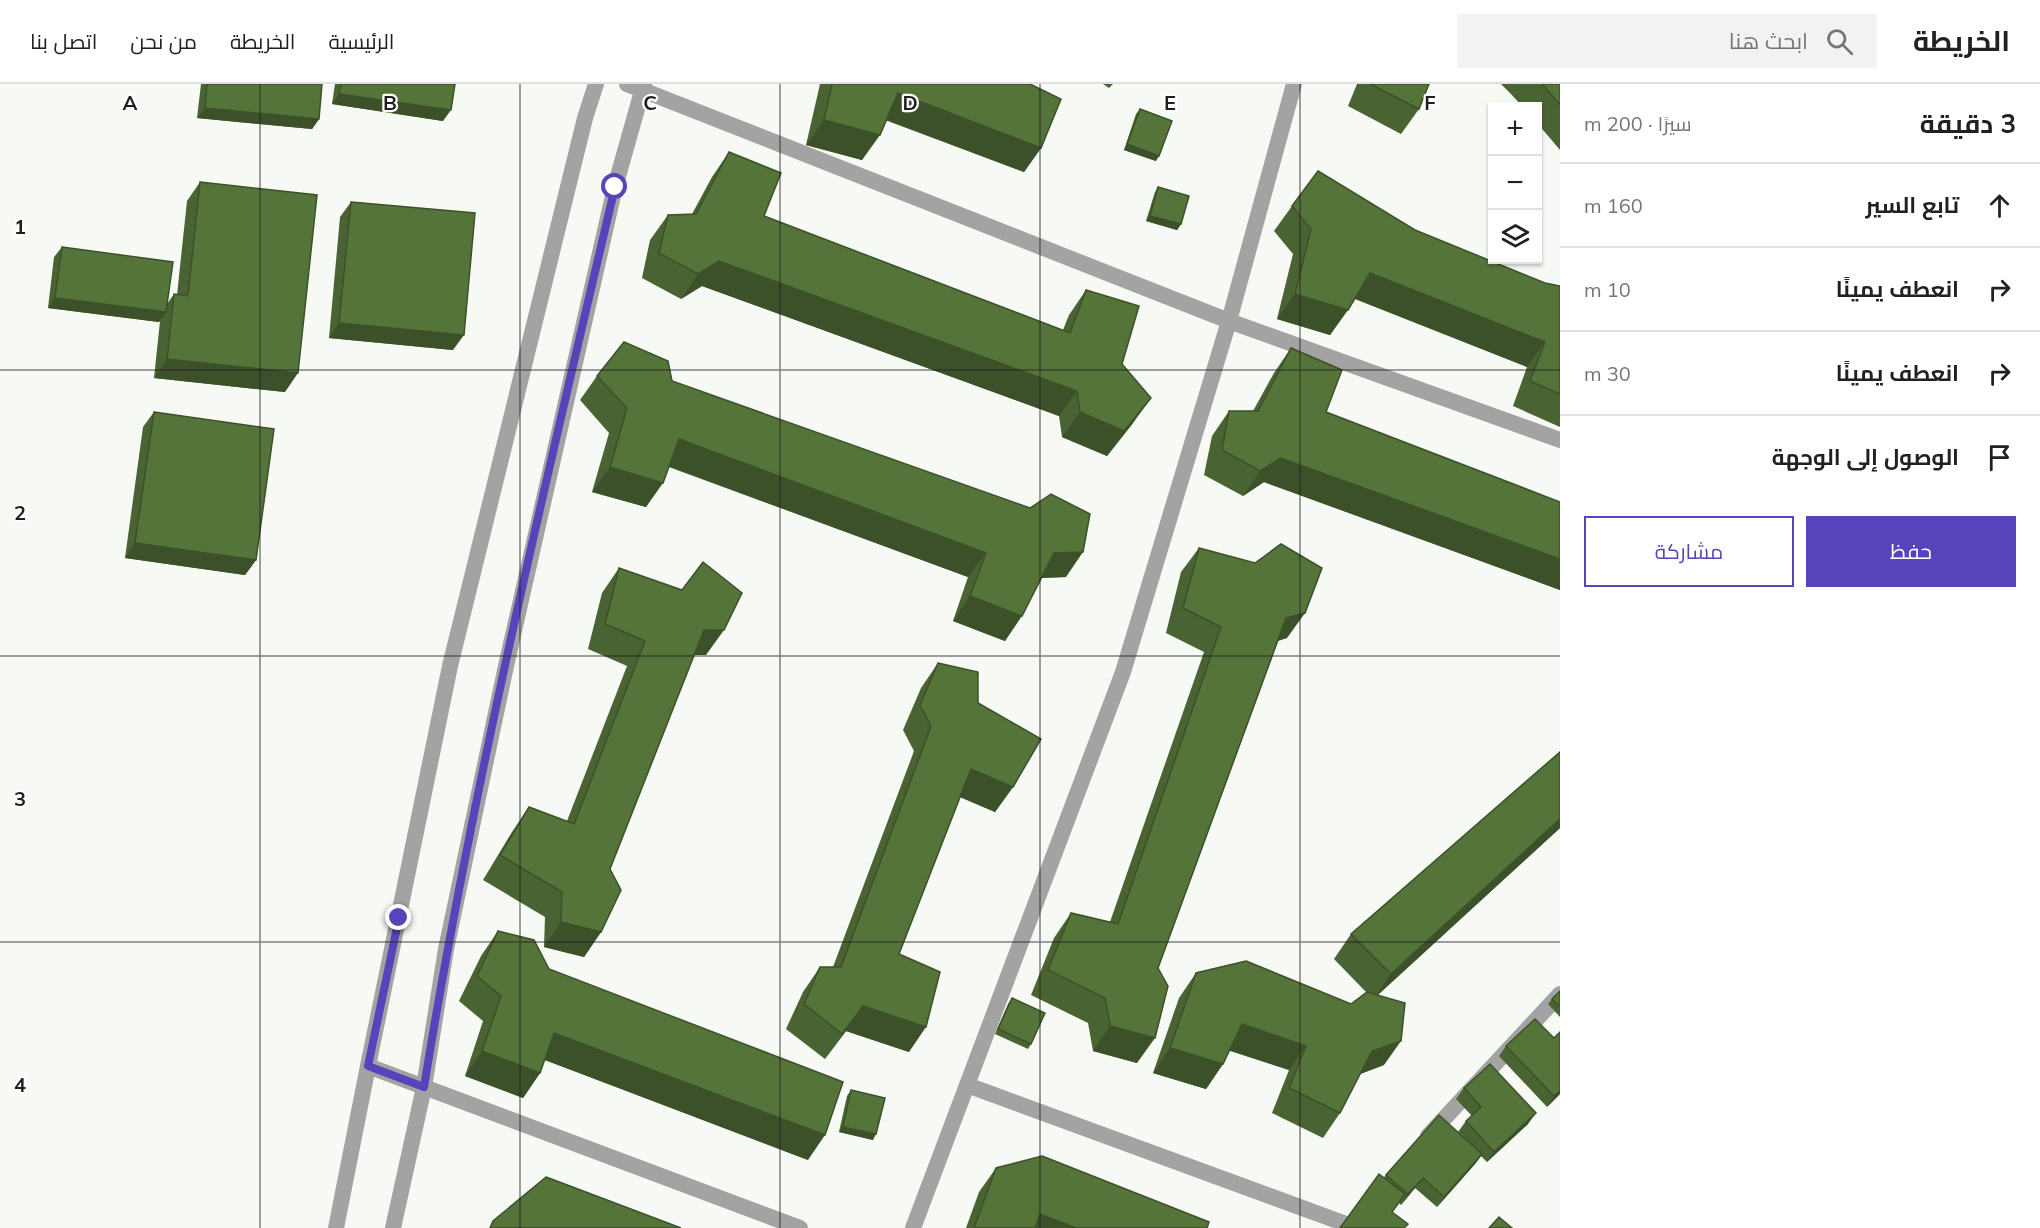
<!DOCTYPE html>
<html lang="ar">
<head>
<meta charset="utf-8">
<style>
  :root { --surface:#fff; --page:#f2f2f2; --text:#202124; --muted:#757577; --line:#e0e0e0; --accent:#5943bb }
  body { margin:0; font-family:Mulish,Cairo,sans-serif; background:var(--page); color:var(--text); direction:rtl }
  .controls { position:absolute; right:18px; top:18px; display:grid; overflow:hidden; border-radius:0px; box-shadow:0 2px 4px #0004 }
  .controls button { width:54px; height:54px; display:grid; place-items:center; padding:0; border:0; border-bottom:2px solid var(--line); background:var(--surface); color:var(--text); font:30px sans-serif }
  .stop { position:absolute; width:18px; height:18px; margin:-14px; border:4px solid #5943bb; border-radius:50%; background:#fff }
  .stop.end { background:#5943bb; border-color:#fff; box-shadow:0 2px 6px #0008 }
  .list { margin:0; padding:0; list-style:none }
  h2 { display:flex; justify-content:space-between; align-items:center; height:78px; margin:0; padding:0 24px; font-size:26px }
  h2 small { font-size:20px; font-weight:400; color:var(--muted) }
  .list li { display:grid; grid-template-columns:39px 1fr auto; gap:18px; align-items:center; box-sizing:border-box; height:84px; padding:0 24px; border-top:2px solid var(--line) }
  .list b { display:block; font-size:22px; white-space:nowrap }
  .list em { font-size:20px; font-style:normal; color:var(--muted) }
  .actions { display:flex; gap:12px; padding:18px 24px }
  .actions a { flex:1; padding:14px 0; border:2px solid var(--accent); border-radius:0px; text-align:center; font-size:21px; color:var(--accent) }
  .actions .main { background:var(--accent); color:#fff }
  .icon { flex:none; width:33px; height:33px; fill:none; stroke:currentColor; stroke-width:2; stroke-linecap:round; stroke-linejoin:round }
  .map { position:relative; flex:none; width:1560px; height:1144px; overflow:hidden; direction:ltr }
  header { display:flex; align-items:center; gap:36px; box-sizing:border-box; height:84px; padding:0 30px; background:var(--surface); border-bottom:2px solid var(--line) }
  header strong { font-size:28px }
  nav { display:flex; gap:33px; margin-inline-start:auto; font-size:21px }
  .search { width:420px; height:54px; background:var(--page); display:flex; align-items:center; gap:15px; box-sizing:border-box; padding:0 21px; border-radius:0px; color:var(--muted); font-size:22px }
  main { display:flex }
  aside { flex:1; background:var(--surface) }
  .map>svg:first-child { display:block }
</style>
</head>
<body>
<header>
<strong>الخريطة</strong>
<div class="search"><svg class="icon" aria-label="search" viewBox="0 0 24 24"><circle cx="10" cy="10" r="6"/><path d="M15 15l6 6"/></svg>ابحث هنا</div>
<nav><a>الرئيسية</a><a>الخريطة</a><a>من نحن</a><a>اتصل بنا</a></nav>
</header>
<main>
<aside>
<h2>3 دقيقة<small>سيرًا · 200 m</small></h2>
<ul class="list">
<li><svg class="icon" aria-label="ahead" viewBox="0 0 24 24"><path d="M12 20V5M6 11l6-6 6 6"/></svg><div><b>تابع السير</b></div><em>160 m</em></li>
<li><svg class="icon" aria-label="right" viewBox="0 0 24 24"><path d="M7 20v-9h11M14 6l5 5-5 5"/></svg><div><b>انعطف يمينًا</b></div><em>10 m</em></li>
<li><svg class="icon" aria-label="right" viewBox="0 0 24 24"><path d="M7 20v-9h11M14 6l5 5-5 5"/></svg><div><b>انعطف يمينًا</b></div><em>30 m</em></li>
<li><svg class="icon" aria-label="arrive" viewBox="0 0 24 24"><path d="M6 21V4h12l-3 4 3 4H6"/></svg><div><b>الوصول إلى الوجهة</b></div></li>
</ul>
<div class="actions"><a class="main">حفظ</a><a>مشاركة</a></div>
</aside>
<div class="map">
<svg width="1560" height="1144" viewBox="0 0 1560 1144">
  <rect width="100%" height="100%" fill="#f7f9f5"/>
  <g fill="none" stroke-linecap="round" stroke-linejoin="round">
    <!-- minor -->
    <g stroke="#a2a3a2" stroke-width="16">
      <path d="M627,0l602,237 331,119"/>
      <path d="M368,982l432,162"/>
      <path d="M967,1001l379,139"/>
      <path d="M1428,1052l132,-142"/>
      <path d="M336,1144l32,-162 82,-400 135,-548 11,-34"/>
      <path d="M393,1144l31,-141 22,-138 60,-283 109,-479 29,-103"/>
      <path d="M913,1144l210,-556 106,-351 65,-237"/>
    </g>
  </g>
  <!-- wall -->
  <g fill="#496432">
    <path d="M201,0h121l-3,35 -7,10 -115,-11z"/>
    <path d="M335,0h120l-12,37 -111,-17z"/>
    <path d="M820,0h210l11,64 -17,24 -138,-52 -24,40 -56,-15z"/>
    <path d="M1103,0h10l-4,4z"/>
    <path d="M1357,0h72l-10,25 -18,25 -53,-28z"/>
    <path d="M1501,0h59v66l-22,-26v-18h-16l-11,-12z"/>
    <path d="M1140,25l16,52 -32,-11 12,-36z"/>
    <path d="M729,68l35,64 299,114 6,-15 17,-25 36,74 11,59 -26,33 -45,-19 -3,-21 -357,-130 -21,13 -39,-21 8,-38 18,-25 24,-1 20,-37z"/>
    <path d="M200,98l85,210 -131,-14 6,-57 -1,1 -111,-14 6,-51 8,-10 105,57 7,-10 3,1 10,-94z"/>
    <path d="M1158,103l23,37 -4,6 -31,-9 9,-29z"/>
    <path d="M351,118l102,148 -124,-12 11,-121z"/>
    <path d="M1292,122l123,24 130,53 15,3v141l-47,-21 14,-39 -172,-68 -25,36 -53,-16 16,-65 -19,-23z"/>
    <path d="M1291,264l35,64 234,90v88l-296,-108 -21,14 -39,-21 8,-39 17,-25h24l21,-38z"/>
    <path d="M597,292l75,5 394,196 -24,1 -37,63 -52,-20 15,-44 -299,-110 -23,40 -54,-15 17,-59 -29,-33z"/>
    <path d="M154,328l102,148 -11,15 -120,-17 18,-131z"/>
    <path d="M1199,464l88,90 -9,3 -120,327 -21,95 -44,-12 -5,-28 -57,-28 23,-57 17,-25 39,9 94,-270 -38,-19 15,-61z"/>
    <path d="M619,484l87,87h-12l-84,214 -9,63 -17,25 -40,-10 1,-30 -62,-37 29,-48 17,-25 38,14 60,-155 -39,-17 14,-56z"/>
    <path d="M938,579l40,40 35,84 -18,25 -35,-15 -61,157 10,98 -63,-21 -21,28 -39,-30 17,-37 17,-25h13l81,-216 -11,-21 18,-42z"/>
    <path d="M1560,668v76l-182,167 6,70 -24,9 -20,39 -17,25 -51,-25 17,-43 -60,-20 -6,14 -17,25 -53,-16 26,-75 17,-25 155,31 15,-12 -32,-33 17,-25z"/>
    <path d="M498,847l51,38 259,191 -263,-100 -5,13 -17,25 -58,-22 18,-55 -24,-20 22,-45z"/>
    <path d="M1560,907v26l-12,-13 4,-5z"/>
    <path d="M1012,914l19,46 -3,5 -33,-15 13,-30z"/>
    <path d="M1506,962l54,48 -13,13 -48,-51z"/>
    <path d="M1464,1004l64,36 -41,38 -6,-6 -6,8 -38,43 -22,-19 -14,17 -2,-2 -7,9 -52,16 46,-53 77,-39 -5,-4 8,-11 6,-5 -16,-17z"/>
    <path d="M851,1006l22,50 -34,-8 8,-36z"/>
    <path d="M996,1084l211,60h-241l13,-36z"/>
  </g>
  <!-- shaded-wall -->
  <g fill="#3c5129">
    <path d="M898,9l143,55 -17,24 -144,-54z"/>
    <path d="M339,10l112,16 -8,11 -111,-17z"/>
    <path d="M205,24l114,11 -7,10 -115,-11z"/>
    <path d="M824,36l56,15 -18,25 -56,-15z"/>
    <path d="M1127,60l32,12 -3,5 -32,-11z"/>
    <path d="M1150,132l31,8 -4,6 -31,-9z"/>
    <path d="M719,177l358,130 -18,25 -357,-130 -21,13 17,-25z"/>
    <path d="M1370,189l175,69 -18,25 -174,-69z"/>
    <path d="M1295,210l53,16 -18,25 -53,-16z"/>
    <path d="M55,214l111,14 -7,10 -111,-14z"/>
    <path d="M339,239l125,12 -11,15 -124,-12z"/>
    <path d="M167,275l131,14 -13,19 -131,-14z"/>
    <path d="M1151,314l-18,25 -26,33 -45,-19 18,-25z"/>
    <path d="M679,355l307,114 -18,24 -306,-113z"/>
    <path d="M1281,374l279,101v31l-296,-108 -21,14 17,-25z"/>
    <path d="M610,383l53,16 -17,24 -54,-15z"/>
    <path d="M135,459l121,17 -11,15 -120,-17z"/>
    <path d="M1083,468l-17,25 -29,1 17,-25z"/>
    <path d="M970,512l52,20 -17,25 -52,-20z"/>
    <path d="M1305,529l-18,25 -19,5 18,-25z"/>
    <path d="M704,546h20l-18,25h-19z"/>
    <path d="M971,685l42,18 -18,25 -42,-18z"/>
    <path d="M1560,735v9l-187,171 18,-25z"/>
    <path d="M561,838l40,10 -17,25 -40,-10z"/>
    <path d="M863,922l63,21 -17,25 -63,-21 -21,28z"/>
    <path d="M1242,940l64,22 -17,24 -65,-21z"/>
    <path d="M1110,942l45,12 -18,25 -44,-12z"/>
    <path d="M554,949l271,102 -17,25 -271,-103z"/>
    <path d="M1401,957l-17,24 -29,11 17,-25z"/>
    <path d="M1170,964l53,16 -17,25 -53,-16z"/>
    <path d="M482,967l58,22 -17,25 -58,-22z"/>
    <path d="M1560,1007v3l-13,13 7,-11z"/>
    <path d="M1536,1029l-8,11 -41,38 7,-10z"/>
    <path d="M843,1043l33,7 -3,6 -34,-8z"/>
    <path d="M1482,1070l-7,10 -38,43 7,-10z"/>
    <path d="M1423,1094l-8,10 -14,17 7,-11z"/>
    <path d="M1040,1130l36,14h-46z"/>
  </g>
  <!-- building -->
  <g fill="#55743a" stroke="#3c5129" stroke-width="1.5">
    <path d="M207,0h115l-3,35 -114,-11z"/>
    <path d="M341,0h114l-4,26 -112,-16z"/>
    <path d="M832,0h198l31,15 -20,49 -143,-55 -18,42 -56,-15z"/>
    <path d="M1370,0h59l-10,25z"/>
    <path d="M1542,0h18v21z"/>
    <path d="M1140,25l32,12 -13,35 -32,-12z"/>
    <path d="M729,68l52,21 -17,43 306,117 16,-43 53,16 -17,58 29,34 -27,33 -44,-19 -3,-21 -358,-130 -21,13 -39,-21 9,-38 28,-1z"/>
    <path d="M1318,87l97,59 130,53 15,3v108l-30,-13 15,-39 -175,-69 -22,37 -53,-16 16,-65 -19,-23z"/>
    <path d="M200,98l117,13 -19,178 -131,-14 7,-65 14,2z"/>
    <path d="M1158,103l31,9 -8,28 -31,-8z"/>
    <path d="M351,118l124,11 -11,122 -125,-12z"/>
    <path d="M62,163l111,15 -7,50 -111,-14z"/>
    <path d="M624,258l44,19 4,20 358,127 21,-14 39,20 -7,38 -29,1 -32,63 -52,-20 16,-43 -307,-114 -16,44 -53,-16 17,-59 -30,-32z"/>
    <path d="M1291,264l51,22 -16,42 234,90v57l-279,-101 -21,13 -38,-21 7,-39h29z"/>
    <path d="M154,328l120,17 -18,131 -121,-17z"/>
    <path d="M1281,460l41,24 -17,45 -19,5 -128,350 10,18 -13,52 -45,-12 -5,-28 -57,-28 23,-57 47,11 103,-297 -38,-19 16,-60 56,15z"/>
    <path d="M703,478l39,31 -18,37h-20l-94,239 11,21 -20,42 -40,-10 1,-30 -62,-37 29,-48 45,17 71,-183 -40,-17 14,-56 63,22z"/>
    <path d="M938,579l40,9v31l63,36 -28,48 -42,-18 -72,185 41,18 -14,55 -63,-21 -21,28 -38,-30 16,-37h21l90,-241 -11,-21z"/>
    <path d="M1560,668v67l-169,155 -40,-40z"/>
    <path d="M498,847l36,9 15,29 294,113 -18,53 -271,-102 -14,40 -58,-22 19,-55 -24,-20z"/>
    <path d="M1246,877l105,43 16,-12 38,11 -4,38 -29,10 -32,62 -51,-25 17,-42 -64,-22 -19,40 -53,-16 26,-75z"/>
    <path d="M1560,907v16l-8,-8z"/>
    <path d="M1012,914l33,15 -14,31 -33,-15z"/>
    <path d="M1535,935l19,19 6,-6v59l-6,5 -48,-50z"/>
    <path d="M1490,980l46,49 -42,39 -28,-31 15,-14 -17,-19z"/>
    <path d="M851,1006l34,8 -9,36 -33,-7z"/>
    <path d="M1439,1031l43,39 -38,43 -21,-19 -15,16 -22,-19z"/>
    <path d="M1042,1072l167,66 -2,6h-131l-36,-14 -5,14h-61l22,-60z"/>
    <path d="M1379,1090l26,20 -13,18 16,12 -4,4h-64z"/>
    <path d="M546,1093l135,51h-191l3,-7z"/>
    <path d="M1499,1133l13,11h-23z"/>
  </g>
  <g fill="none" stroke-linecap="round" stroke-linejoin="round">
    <!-- route -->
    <path stroke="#5943bb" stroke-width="8" d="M399,834l-31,148 56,21c49,-303 121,-602 191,-900"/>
  </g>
  <!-- grid -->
  <path fill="none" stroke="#1e1f1e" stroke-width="1.5" stroke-opacity="0.55" d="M260,0v1144M520,0v1144M780,0v1144M1040,0v1144M1300,0v1144M0,286h1560M0,572h1560M0,858h1560"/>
  <g font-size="20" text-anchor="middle" font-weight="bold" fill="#1e1f1e" stroke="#fff" stroke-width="4.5" stroke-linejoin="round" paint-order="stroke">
    <text x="130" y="26">A</text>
    <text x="390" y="26">B</text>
    <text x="650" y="26">C</text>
    <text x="910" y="26">D</text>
    <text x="1170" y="26">E</text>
    <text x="1430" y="26">F</text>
    <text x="20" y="150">1</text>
    <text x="20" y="436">2</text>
    <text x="20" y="722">3</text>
    <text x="20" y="1008">4</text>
  </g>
</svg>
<div class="controls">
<button>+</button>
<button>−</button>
<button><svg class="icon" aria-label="layers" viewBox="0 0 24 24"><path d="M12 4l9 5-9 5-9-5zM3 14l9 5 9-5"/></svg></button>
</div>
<div class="stop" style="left:615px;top:103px"></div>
<div class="stop end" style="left:399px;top:834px"></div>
</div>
</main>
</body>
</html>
